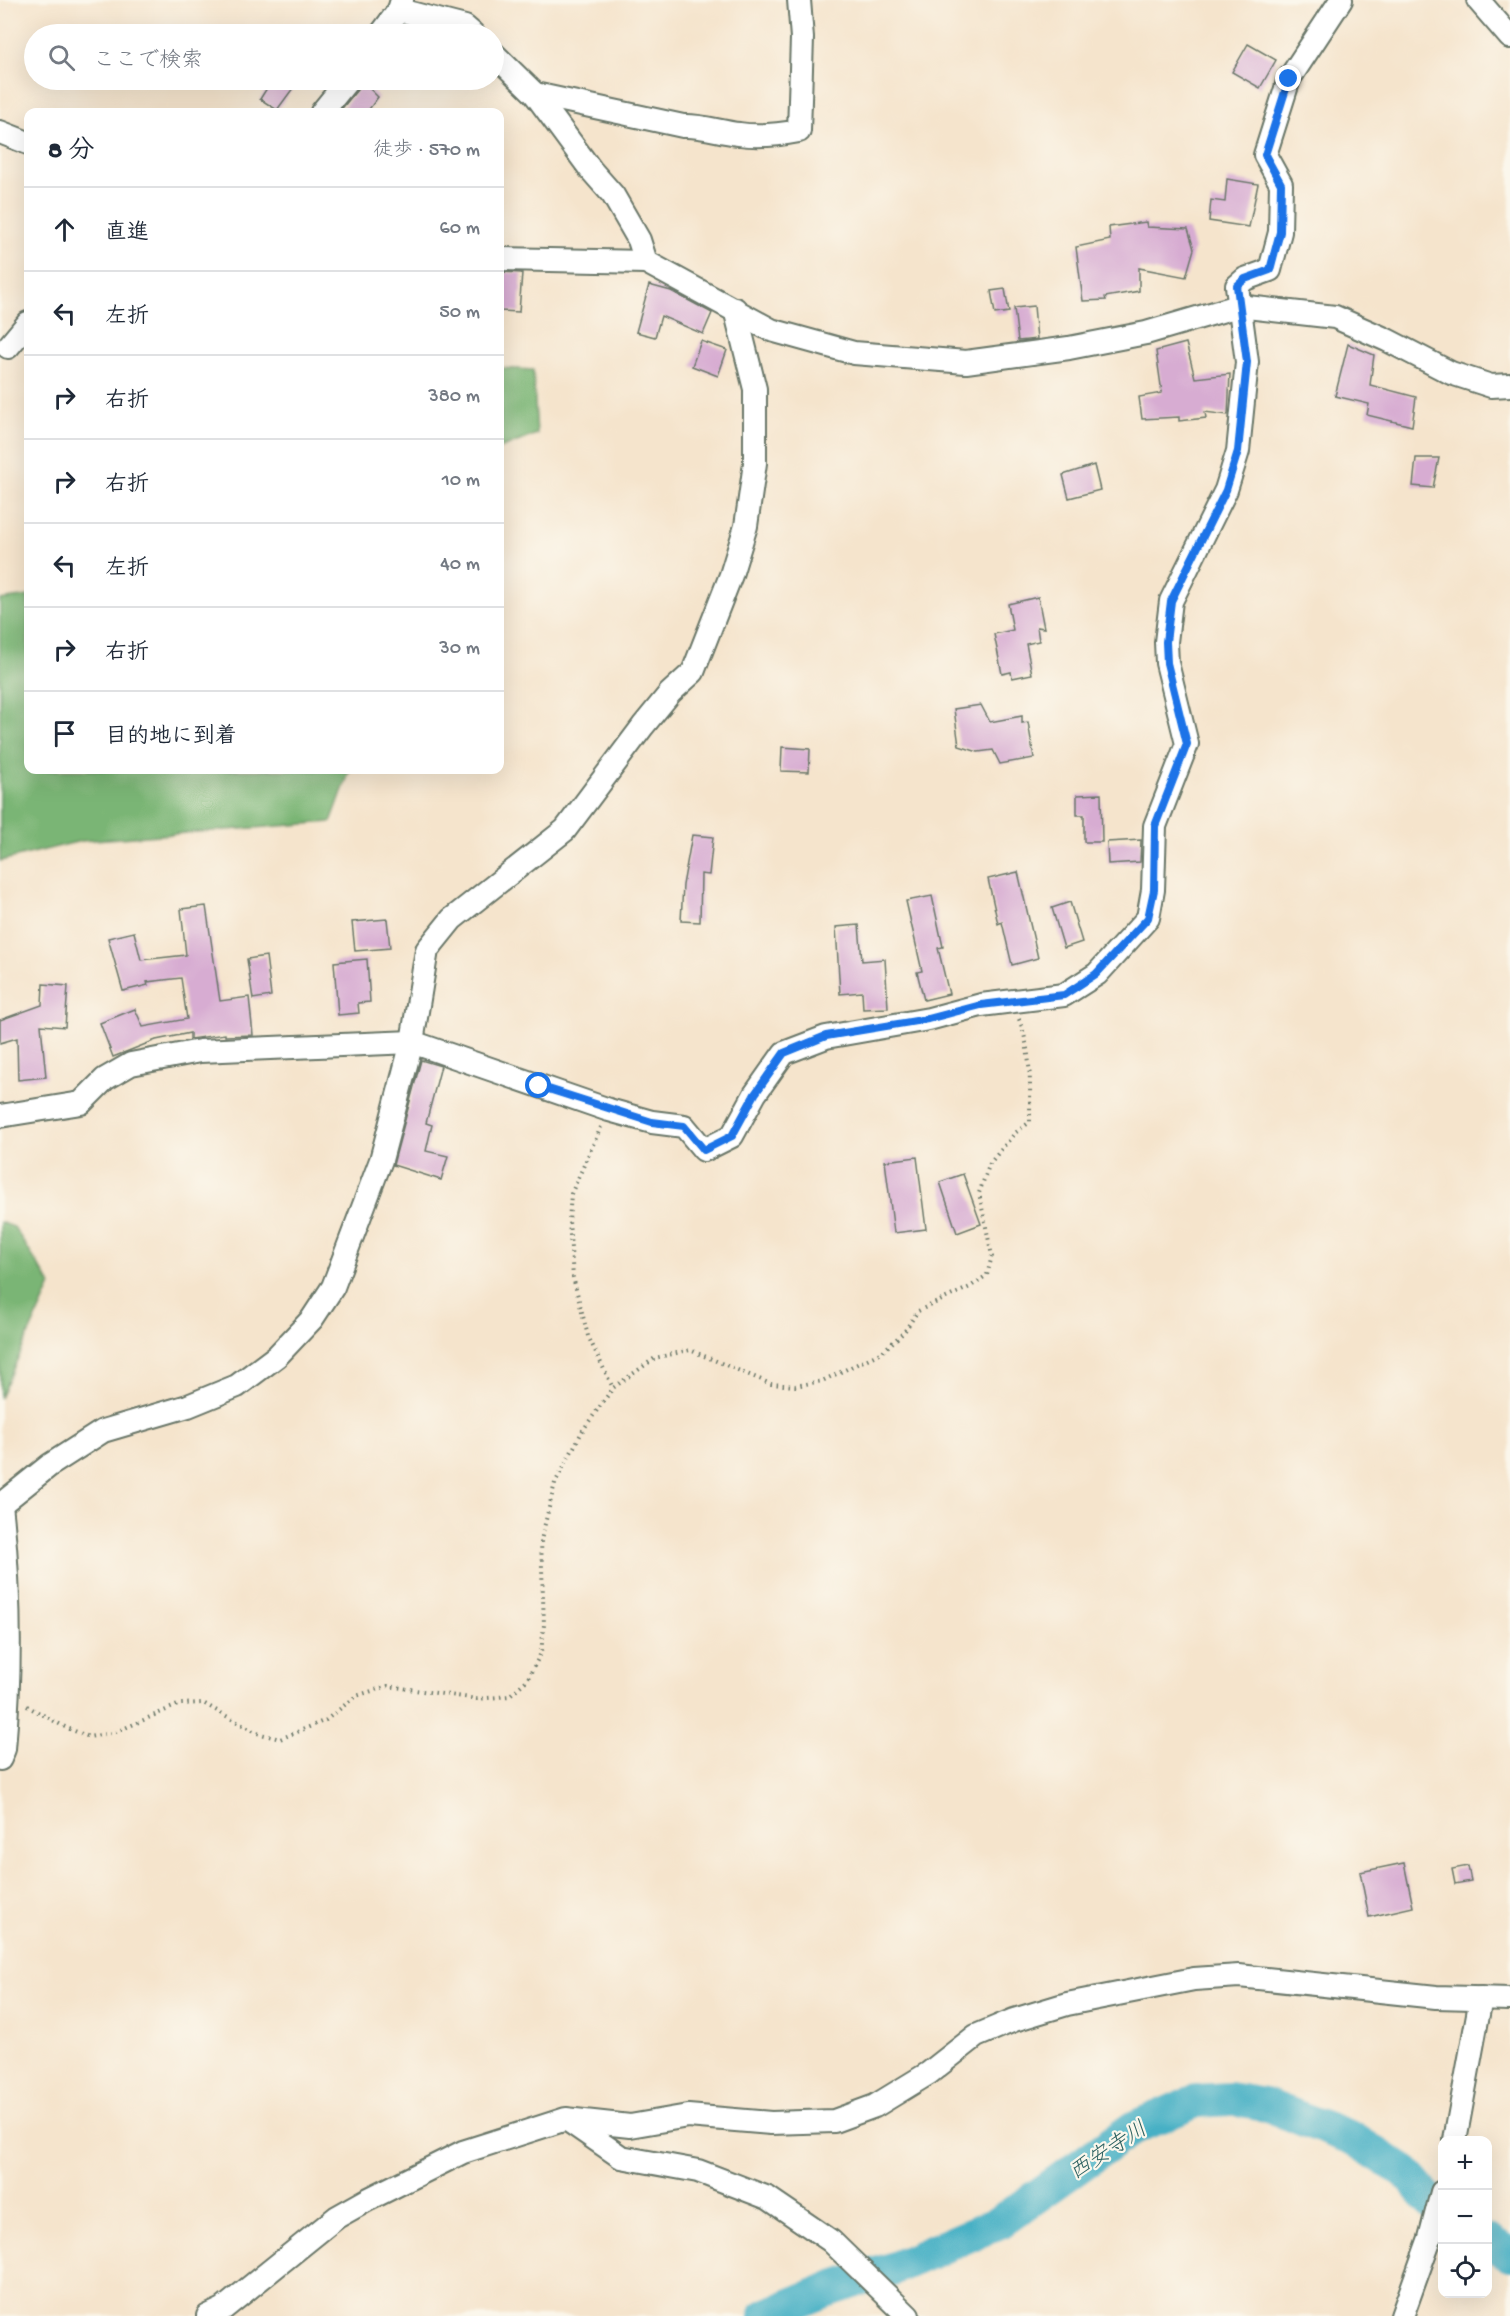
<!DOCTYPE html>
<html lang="ja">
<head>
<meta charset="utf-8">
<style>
  :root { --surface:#fff; --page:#f2f2f3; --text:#1f2937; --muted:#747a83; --line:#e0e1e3 }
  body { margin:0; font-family:"Gochi Hand","Klee One",sans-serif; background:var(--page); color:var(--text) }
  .controls { position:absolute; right:18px; bottom:18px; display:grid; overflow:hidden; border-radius:12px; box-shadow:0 6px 24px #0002 }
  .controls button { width:54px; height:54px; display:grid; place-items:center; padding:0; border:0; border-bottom:2px solid var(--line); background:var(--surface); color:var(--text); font:30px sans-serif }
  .stop { position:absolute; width:18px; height:18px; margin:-14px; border:4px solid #1a73e8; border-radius:50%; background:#fff }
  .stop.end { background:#1a73e8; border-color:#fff; box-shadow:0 2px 6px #0008 }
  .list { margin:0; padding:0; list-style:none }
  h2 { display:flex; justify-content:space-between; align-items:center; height:78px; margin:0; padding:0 24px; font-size:26px }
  h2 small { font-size:20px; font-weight:400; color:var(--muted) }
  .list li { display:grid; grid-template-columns:39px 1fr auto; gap:18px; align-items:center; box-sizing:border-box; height:84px; padding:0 24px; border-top:2px solid var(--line) }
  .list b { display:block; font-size:22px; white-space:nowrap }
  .list em { font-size:20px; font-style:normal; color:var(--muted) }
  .icon { flex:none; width:33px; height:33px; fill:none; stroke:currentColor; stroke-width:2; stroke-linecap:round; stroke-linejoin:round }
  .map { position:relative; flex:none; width:1510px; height:2316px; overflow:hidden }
  .search { position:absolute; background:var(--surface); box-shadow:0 6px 24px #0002; left:24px; top:24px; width:480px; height:66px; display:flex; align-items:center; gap:15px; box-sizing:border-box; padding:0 21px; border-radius:33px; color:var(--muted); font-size:22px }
  .panel { position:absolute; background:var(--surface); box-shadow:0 6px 24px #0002; left:24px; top:108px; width:480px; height:666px; border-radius:12px }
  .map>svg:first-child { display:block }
</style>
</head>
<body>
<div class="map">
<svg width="1510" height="2316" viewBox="0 0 1510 2316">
  <rect width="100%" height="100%" fill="#fbf7ec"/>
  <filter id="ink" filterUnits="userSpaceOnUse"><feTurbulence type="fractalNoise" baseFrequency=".0167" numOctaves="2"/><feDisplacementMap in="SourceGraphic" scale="12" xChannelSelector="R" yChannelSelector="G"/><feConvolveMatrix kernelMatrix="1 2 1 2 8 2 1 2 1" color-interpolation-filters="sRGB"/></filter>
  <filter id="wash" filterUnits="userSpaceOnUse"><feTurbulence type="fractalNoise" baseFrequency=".008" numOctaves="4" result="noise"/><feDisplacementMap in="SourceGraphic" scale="24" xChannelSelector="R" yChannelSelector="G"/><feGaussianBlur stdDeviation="1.35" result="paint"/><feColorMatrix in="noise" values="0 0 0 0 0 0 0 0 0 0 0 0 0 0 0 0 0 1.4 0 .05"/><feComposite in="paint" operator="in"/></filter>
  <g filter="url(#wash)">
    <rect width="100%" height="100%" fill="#f5e4cc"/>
    <!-- forest -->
    <g fill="#7ab574" stroke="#4c7954" stroke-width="1.5">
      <path d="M500,368l33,2 4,64 -37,15z"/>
      <path d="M28,596v174h322l-19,52 -250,19 -81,20v-261z"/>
      <path d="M0,1222l14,5 37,58 -51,113z"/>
    </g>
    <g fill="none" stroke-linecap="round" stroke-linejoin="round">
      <!-- river -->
      <g stroke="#46b0c5" stroke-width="34">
        <path d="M1488,2241l22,14"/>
        <path d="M765,2316l60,-25 67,-22 108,-47 133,-94 63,-27 33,-2 36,6 87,33 53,34 37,42"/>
      </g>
    </g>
    <g id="blocks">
      <!-- building -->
      <g fill="#d7acd2">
        <path d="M1248,44l28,16 -16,28 -28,-16z"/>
        <path d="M272,80h27l-22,30 -17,-11z"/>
        <path d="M361,80l17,17 -11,15h-28l19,-23z"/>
        <path d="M1227,179l31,5 -9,43 -40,-6 2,-21 14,2z"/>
        <path d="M1146,222l1,5 41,2 6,20 -8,28 -47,-9v23l-34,6 1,3 -23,1 -7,-54 34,-7 -1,-13z"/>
        <path d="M500,272l22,1 -3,39 -19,-1z"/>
        <path d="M649,285l22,6 41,22 -9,21 -42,-18 -6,21 -19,-5z"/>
        <path d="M1005,289l4,23 -14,2 -4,-23z"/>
        <path d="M1034,306l3,33 -19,2 -4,-33z"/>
        <path d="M701,341l26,9 -9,26 -26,-10z"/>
        <path d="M1186,343l9,35 35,-4 -2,41 -23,-3 1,6 -27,3v-4l-37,2 -3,-22 23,-4 -6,-42z"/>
        <path d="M1348,344l26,11 -4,30 46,12 -4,29 -45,-11 2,-11 -34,-8z"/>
        <path d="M1416,458h23l-6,30 -20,-2z"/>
        <path d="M1094,465l6,25 -31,8 -6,-23z"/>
        <path d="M1038,597l6,31 -7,-1 2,14 -13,3 6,30 -20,4 -1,-6 -9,2 -8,-40 19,-4 -5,-26z"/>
        <path d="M981,705l9,17 32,-6v7l6,-1 6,36 -34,6 -7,-14 -15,2 -19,-6 -5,-37z"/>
        <path d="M782,747l28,2 -1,23 -28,-1z"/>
        <path d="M1101,794l1,48h-18v-27h-7v-20z"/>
        <path d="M692,835l21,2 -4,38 -8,-1 -1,48 -19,-1 2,-36z"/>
        <path d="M1141,840l-1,22 -32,2 -1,-22z"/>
        <path d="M1018,872l20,86 -26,7 -10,-43 -4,2 -10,-45z"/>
        <path d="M932,896l11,51 -5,1 11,46 -25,6 -7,-28 5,-1 -16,-70z"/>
        <path d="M1070,902l12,40 -18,6 -12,-40z"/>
        <path d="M206,906l14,95 29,-4 4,38 -28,1v-2l-35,5v-6l-34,7 -43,17 -13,-34 35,-14 8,18 44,-8 -6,-41 -34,4 1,3 -25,6 -15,-53 26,-6 7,28 45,-5 -5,-46z"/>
        <path d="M387,919l3,29 -35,3 -3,-29z"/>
        <path d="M859,925l3,36 23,-2 3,49 -25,1 -1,-17 -22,2 -4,-67z"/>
        <path d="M266,956l5,40 -18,3 -6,-40z"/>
        <path d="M367,959l3,43 -12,1 1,10 -21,2 -4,-53z"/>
        <path d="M43,984l25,2 -3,41 -24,-2 5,52 -28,3 -1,-42 -17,5v-23l42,-15z"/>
        <path d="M421,1060l20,6 -15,57 6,2 -6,26 22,5 -7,24 -48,-15z"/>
        <path d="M917,1157l9,72 -32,4 -9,-72z"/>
        <path d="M963,1174l18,50 -24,9 -17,-51z"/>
        <path d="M1404,1863l9,44 -44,10 -9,-45z"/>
        <path d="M1468,1866l3,15 -16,3 -3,-15z"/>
      </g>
    </g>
  </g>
  <g filter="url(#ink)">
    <use href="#blocks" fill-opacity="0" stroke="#6a7769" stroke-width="1.5"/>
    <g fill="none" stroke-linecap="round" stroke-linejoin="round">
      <defs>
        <g id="minor">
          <path d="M1478,0l32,37"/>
          <path d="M399,10l66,17 8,7"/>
          <path d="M381,34l18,-24 3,-10"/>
          <path d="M494,54l41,40 56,76 22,25 26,45 7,22"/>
          <path d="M535,94l148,32c19,-1 37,6 56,8 20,3 39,1 60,-3l3,-93 -3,-38"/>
          <path d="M322,112l26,-32"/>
          <path d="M0,132l28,11"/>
          <path d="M500,259l146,3 125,68 83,23 112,9 103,-14 77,-15 92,-27 97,11 52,23 64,33 40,13 19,-1"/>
          <path d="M8,347l20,-24"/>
          <path d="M0,1116l81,-13 24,-24 26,-15 69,-13 212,-9 197,68 43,12 32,4 20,24 28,-14 23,-42 29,-41 42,-16 103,-18 52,-14 83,-10 33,-21 51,-56 5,-28 2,-64 32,-82 -20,-81 -1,-21 5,-41 55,-111 12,-39 9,-89 -10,-76 8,-7 25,-9 10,-38 1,-48 -16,-29 24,-76 52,-79"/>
          <path d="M0,1505l50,-40 53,-34 85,-25 49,-20 40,-30 35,-37 21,-32 48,-127 31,-118 15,-92 25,-31 113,-89 78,-104 27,-33 23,-21 38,-97 15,-49 9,-63v-74l-20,-80"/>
          <path d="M0,1759l4,-10c7,-78 6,-165 -3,-244"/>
          <path d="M569,2121l52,36 77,14 70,27 63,43 77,75"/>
          <path d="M1455,2140l26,-142"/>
          <path d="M208,2316l15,-7 114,-92 32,-18 94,-47 103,-33 64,7 58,-10 83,7 63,-2 41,-15 54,-33 47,-37 38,-16 53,-16 127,-25 45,-3 197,21 74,2"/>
          <path d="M1402,2316l28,-78 12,-46"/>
        </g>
      </defs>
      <!-- minor casing -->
      <use href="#minor" stroke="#6a7769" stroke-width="26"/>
      <!-- path -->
      <g stroke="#6a7769" stroke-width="4" stroke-dasharray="1.5 4.5" stroke-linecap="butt">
        <path d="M601,1127l-30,67 -2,27 4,56 15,59 25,52"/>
        <path d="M27,1706l38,21 24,10 27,-5 64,-28 23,-1 54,30 23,6 46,-19 30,-24 32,-10 89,13 32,-3 18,-16 14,-27 3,-28 -3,-85 14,-57 28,-53 30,-42 42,-30 35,-8 81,34 24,2 27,-5 60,-29 22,-20 14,-21 52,-24 17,-12 5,-19 -13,-63 11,-30 25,-30 15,-11c0,-35 2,-70 -11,-103"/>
      </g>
      <!-- minor -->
      <use href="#minor" stroke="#fff" stroke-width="22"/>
    </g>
  </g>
  <g fill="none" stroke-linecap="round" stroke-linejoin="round" filter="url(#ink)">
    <!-- route -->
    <path stroke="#1a73e8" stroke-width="8" d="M539,1086l113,36 32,4 20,24 28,-14 23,-42 29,-41 42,-17 102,-17 53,-14 83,-10 32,-21 52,-56 6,-28 1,-64 32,-82 -20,-81 -1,-21 5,-41 55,-111 12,-39 9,-89 -10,-76 8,-7 25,-9 10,-38 1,-48 -16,-29 24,-76"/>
  </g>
  <g text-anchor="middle" stroke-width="4.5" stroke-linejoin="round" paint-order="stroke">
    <!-- water labels -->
    <g font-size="22" font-style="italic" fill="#2b6060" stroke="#fbf7ec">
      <text transform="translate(1107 2149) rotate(-33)" y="8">西安寺川</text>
    </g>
  </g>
</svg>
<div class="controls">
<button>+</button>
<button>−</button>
<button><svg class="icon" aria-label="locate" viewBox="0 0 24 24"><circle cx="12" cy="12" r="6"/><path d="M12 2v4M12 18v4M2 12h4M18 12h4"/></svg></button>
</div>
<div class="stop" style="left:539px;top:1086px"></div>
<div class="stop end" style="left:1289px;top:79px"></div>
<div class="search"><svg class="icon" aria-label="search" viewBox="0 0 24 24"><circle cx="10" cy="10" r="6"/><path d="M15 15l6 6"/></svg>ここで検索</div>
<section class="panel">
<h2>8 分<small>徒歩 · 570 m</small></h2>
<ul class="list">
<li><svg class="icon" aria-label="ahead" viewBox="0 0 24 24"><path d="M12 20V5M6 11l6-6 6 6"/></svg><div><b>直進</b></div><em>60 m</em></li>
<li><svg class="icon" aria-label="left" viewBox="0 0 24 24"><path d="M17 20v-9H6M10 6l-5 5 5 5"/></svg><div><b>左折</b></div><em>50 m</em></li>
<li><svg class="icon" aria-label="right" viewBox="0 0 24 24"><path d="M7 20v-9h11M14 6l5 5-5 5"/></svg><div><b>右折</b></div><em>380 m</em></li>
<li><svg class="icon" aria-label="right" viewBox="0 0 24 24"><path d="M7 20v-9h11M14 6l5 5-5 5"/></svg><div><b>右折</b></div><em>10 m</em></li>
<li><svg class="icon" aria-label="left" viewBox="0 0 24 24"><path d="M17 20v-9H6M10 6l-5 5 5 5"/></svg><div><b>左折</b></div><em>40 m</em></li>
<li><svg class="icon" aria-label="right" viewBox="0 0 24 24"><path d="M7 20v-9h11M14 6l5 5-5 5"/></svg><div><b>右折</b></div><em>30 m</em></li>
<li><svg class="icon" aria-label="arrive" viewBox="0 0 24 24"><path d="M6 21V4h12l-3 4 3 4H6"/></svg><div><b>目的地に到着</b></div></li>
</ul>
</section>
</div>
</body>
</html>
